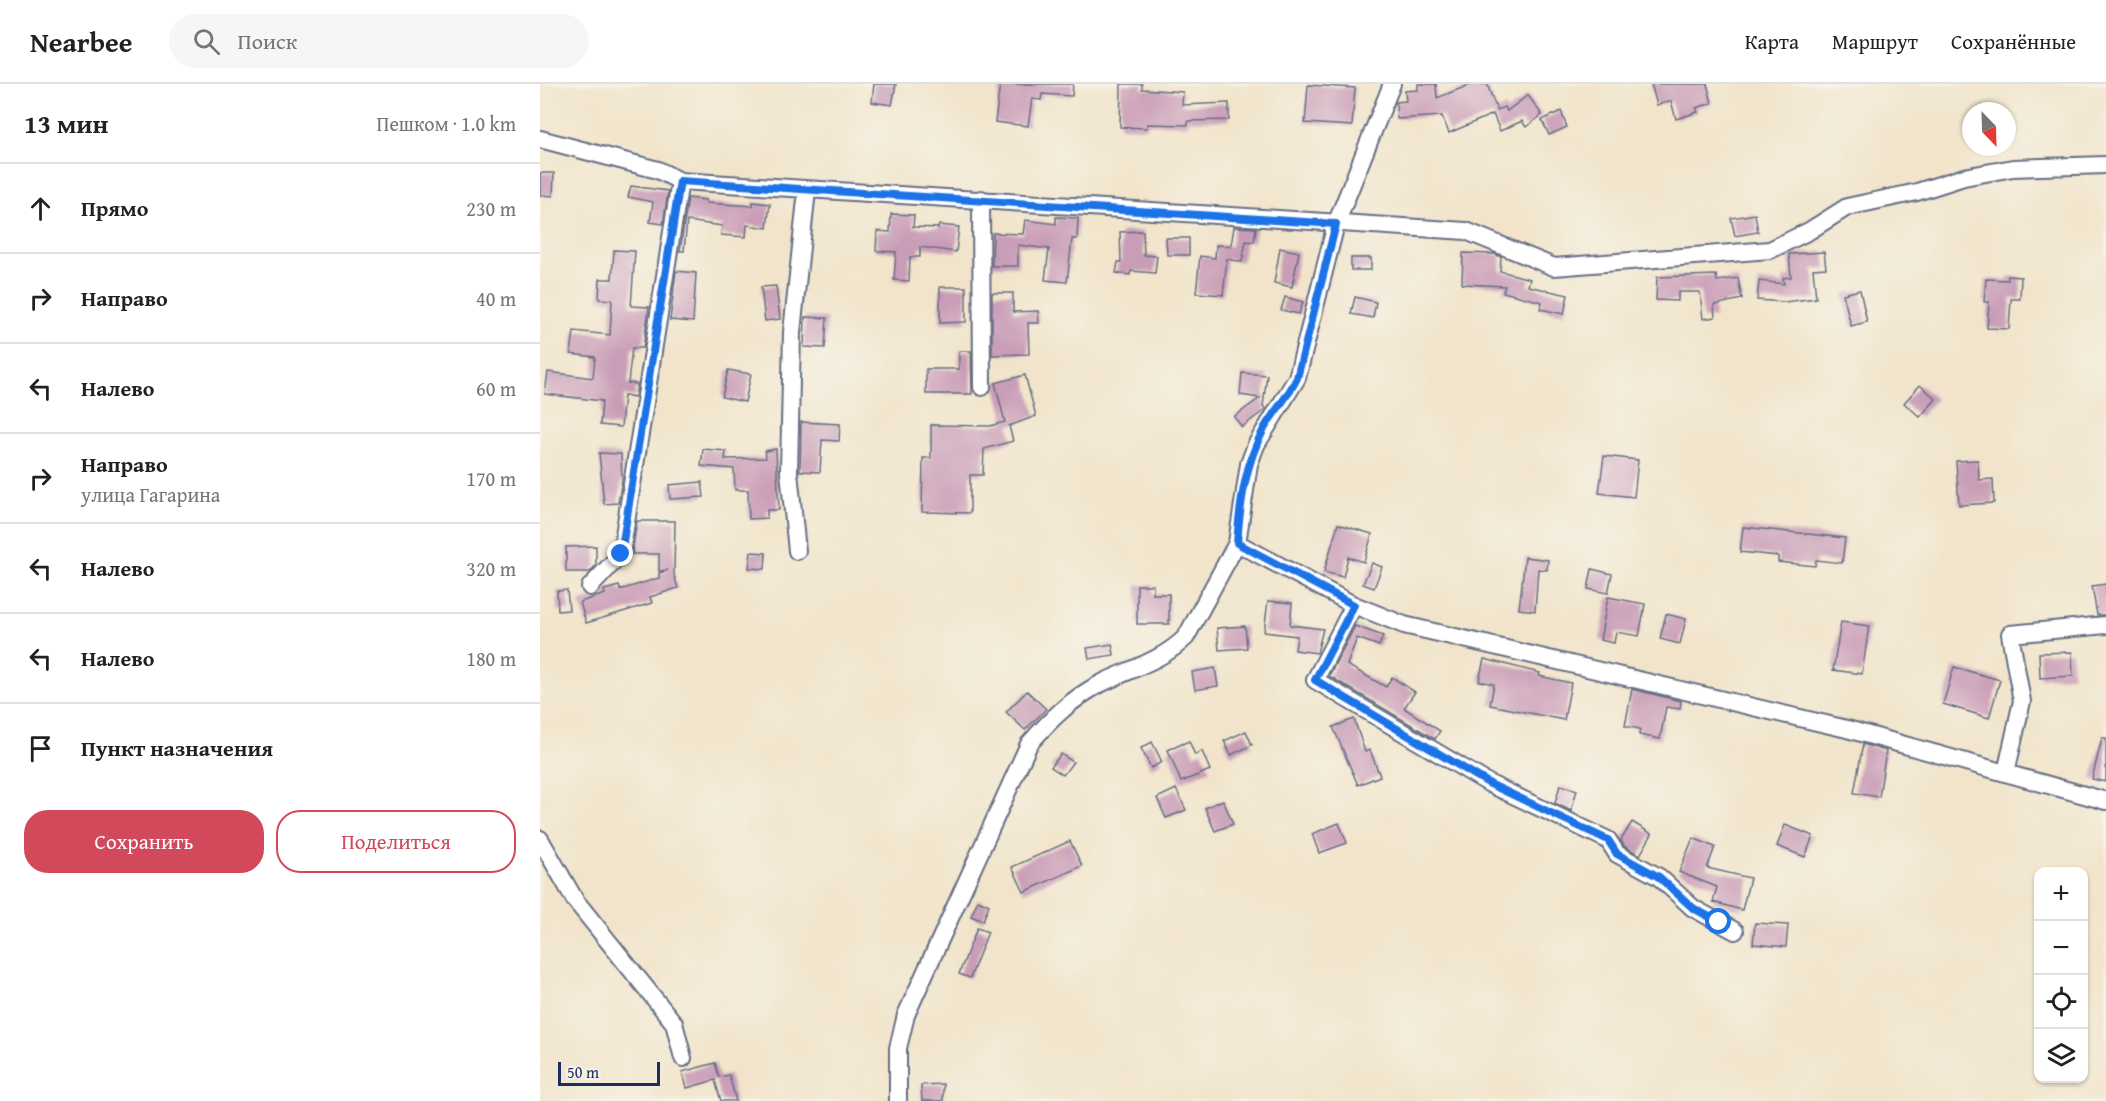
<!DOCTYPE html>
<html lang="ru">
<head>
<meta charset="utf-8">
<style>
  :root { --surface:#fff; --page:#f6f6f6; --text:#202124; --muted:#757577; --line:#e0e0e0; --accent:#d1495b }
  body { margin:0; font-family:"Gentium Book Plus",serif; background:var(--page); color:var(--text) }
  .controls { position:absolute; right:18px; bottom:18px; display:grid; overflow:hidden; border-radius:12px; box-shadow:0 2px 4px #0004 }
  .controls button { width:54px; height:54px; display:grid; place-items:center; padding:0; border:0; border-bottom:2px solid var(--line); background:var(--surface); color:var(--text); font:30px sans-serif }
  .compass { position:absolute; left:1422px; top:18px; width:54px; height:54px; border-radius:50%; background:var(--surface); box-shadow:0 2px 4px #0004; rotate:157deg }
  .scale { position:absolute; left:18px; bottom:15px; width:102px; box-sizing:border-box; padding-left:6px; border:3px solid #1b2f5e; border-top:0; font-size:16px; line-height:21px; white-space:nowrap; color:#1b2f5e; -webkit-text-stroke:4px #f7f3e8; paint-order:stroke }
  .stop { position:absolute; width:18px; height:18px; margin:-14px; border:4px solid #1a73e8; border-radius:50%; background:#fff }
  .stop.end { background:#1a73e8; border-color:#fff; box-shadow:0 2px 6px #0008 }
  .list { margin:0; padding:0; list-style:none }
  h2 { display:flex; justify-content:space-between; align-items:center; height:78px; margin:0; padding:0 24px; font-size:26px }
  h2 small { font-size:20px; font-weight:400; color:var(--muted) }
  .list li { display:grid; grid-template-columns:39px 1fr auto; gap:18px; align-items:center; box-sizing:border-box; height:90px; padding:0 24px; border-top:2px solid var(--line) }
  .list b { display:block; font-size:22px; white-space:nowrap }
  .list p { margin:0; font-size:20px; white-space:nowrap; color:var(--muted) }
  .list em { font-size:20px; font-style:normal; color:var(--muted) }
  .actions { display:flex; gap:12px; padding:18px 24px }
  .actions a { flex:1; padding:14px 0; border:2px solid var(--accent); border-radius:24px; text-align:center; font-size:21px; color:var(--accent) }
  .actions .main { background:var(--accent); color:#fff }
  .icon { flex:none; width:33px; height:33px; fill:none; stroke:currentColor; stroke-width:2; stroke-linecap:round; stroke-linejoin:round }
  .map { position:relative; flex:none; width:1566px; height:1017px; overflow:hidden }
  header { display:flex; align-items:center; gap:36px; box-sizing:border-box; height:84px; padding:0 30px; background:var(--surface); border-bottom:2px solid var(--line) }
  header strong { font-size:28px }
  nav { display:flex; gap:33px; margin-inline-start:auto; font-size:21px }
  .search { width:420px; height:54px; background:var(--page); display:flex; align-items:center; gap:15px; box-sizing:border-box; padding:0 21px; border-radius:33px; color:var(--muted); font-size:22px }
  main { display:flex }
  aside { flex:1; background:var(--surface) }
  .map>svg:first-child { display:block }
</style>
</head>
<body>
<header>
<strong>Nearbee</strong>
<div class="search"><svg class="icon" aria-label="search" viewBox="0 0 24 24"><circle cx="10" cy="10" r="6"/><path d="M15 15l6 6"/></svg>Поиск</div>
<nav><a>Карта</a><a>Маршрут</a><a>Сохранённые</a></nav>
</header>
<main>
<aside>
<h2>13 мин<small>Пешком · 1.0 km</small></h2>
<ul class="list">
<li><svg class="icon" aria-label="ahead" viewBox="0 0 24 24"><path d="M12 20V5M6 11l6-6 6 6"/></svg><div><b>Прямо</b></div><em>230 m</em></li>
<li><svg class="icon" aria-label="right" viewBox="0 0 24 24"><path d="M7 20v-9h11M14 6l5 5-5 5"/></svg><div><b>Направо</b></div><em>40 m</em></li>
<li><svg class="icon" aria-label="left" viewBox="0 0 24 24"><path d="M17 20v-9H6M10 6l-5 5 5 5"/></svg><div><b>Налево</b></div><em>60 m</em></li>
<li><svg class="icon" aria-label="right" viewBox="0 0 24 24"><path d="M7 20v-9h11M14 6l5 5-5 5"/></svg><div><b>Направо</b><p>улица Гагарина</p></div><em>170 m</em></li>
<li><svg class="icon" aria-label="left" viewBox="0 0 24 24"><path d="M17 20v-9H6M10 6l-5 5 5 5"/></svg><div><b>Налево</b></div><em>320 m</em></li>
<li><svg class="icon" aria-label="left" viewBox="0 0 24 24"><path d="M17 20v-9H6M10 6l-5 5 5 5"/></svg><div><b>Налево</b></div><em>180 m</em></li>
<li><svg class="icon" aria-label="arrive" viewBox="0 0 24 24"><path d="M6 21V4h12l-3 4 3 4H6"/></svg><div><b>Пункт назначения</b></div></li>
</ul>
<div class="actions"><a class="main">Сохранить</a><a>Поделиться</a></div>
</aside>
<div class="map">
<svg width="1566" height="1017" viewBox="0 0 1566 1017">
  <rect width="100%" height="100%" fill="#f7f3e8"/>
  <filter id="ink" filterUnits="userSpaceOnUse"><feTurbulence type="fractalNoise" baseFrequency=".0167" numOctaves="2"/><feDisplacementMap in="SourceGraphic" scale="12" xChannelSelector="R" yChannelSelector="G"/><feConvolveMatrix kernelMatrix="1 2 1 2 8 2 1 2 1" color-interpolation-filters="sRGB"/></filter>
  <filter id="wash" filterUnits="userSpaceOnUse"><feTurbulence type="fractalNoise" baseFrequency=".008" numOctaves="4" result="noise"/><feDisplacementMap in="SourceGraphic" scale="24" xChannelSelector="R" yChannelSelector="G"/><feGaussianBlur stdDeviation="1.35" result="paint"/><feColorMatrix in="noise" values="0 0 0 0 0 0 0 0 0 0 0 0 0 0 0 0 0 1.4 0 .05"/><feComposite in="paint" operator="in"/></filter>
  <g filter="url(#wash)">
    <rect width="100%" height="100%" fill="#f1e4ca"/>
    <g id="blocks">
      <!-- building -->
      <g fill="#c99db7">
        <path d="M334,0h22l-4,21 -20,-3z"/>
        <path d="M460,0h73l-1,12 -30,-2 -1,6 -9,-1 -4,27 -33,-4z"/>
        <path d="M581,0h21v5l41,3 -1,13 47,-2v17l-41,1v4l-41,-1v4l-27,-1z"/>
        <path d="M878,0h18l1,14 35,-14h15l10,26 8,-3 2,4 21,-16 14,20 -16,12 -4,-6 -22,10 -7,-17 -44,19 -7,-17 -45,3 -1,-17 10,-1 -1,-10 13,-1z"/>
        <path d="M1111,0h56l5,19 -16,5 2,4 -22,7 -5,-18 -14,4z"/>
        <path d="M768,1l47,3 -3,38 -47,-3z"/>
        <path d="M1021,27l6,16 -18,8 -7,-15z"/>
        <path d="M0,89h14l-1,23 -13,-1z"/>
        <path d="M91,102l37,5 -5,33 -13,-2 3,-20 -25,-5z"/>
        <path d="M148,114l18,2v3l47,3v-4l17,2 -3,24 -20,-3 -1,12 -25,-2 1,-9 -35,-5 -3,30h-4z"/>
        <path d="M351,130l23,1 -1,12 25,1 1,-3 20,2 -3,25 -36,-5v10h-10l-1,24 -15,-1 2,-28 -20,-1 1,-20 13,1z"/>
        <path d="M1215,130l3,18 -23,4 -4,-18z"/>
        <path d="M516,133l22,1 -1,21h-5l-5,43 -22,-2 4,-31 -31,-4v21h-26l1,-33 30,1 2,-14 31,4z"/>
        <path d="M694,143l22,1 -2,14 -8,-1 -4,21 -15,-3 -4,36 -27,-2 4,-37 15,2 1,-13 15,1z"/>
        <path d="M603,147l1,24 13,1 -2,17 -24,-2 -1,4 -14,-2 2,-11h3l-1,-30z"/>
        <path d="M626,154h23v17h-22z"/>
        <path d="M740,164l19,4 -7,35 -18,-4z"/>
        <path d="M74,166l21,1 -4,55 18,1 -6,41h-11l-4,35 9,1 -2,13 -11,-2 -3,32 -21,-2 2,-24 -57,-7 3,-22 45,6 2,-21 -24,-3 3,-23 36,4 2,-35 -13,-1 1,-20h12z"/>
        <path d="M1284,168l2,16 -13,1 3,29 -32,4 -27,-2 2,-19 25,3 -1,-6 8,-1 -2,-23z"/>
        <path d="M923,169l32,1 6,3 -1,14 30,8 -2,7 40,9 -4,19 -24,-5 2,-7 -39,-10 2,-6 -43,-2z"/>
        <rect x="811" y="174" width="20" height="12"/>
        <path d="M136,187l20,2 -3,49 -23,-2z"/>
        <path d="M1176,191l1,6 21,-3 4,21 -28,6 1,12 -12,2 -3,-27h-22v9l-22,-1 1,-23z"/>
        <path d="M1468,192l13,1 -1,22h-9l-2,30 -22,-1 2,-26h-5l2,-23 22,1z"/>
        <path d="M236,202l4,33 -15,2 -4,-34z"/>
        <path d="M400,203h26v35l-26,1z"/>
        <path d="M1320,206l7,32 -16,4 -8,-32z"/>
        <path d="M452,209h21v19l25,-1 1,12h-11l1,31 -37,1z"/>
        <path d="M745,213l18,5 -4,12 -18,-4z"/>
        <path d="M815,213l21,5 -3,16 -22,-4z"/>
        <path d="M265,233l22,1 -2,30 -21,-1z"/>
        <path d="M419,267h12l1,43h-46v-25h33z"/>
        <path d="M188,286l23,4 -6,28 -23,-5z"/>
        <path d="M702,289l25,2 -4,31 3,3 -24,18 -8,-10 26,-19 -20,-3z"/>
        <path d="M485,291l11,41 -27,10 4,15 -29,8 -1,26h-13v38l-48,-1 1,-54h8v-33l59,1 15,-4 -10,-39z"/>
        <path d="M1380,301l16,14 -16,18 -16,-14z"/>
        <path d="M261,338l39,2 -1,17 -17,-1 -2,32 -20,-1z"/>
        <path d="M163,365l23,2 -1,8 41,-1 -1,-7 11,-2 3,61h-12v8l-18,1 -1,-29h-13l-1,-21 -33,-3z"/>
        <path d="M59,369l22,1 1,26 -4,23 -14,1z"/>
        <path d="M1064,372l34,4 -4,37 -35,-4z"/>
        <path d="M1438,376l1,20 14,-1 1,24 -35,2 -3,-44z"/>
        <path d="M162,398l2,15 -34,2 -1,-14z"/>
        <path d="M97,437h38l-1,54 4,13 -28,9 2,6 -66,20 -6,-21 25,-8 -1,-4 15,-4 1,4 39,-12v-5l9,-3 -9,1v-17h-27z"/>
        <path d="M798,440l34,10 -8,28 -16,-5 -5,20 -19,-5z"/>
        <path d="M1203,443l102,11 -3,25 -26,-3 -1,6 -37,-4v-6l-38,-4z"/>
        <path d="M56,462v19l-6,7h-24v-25z"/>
        <path d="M211,468l15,1 -1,16 -16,-1z"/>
        <path d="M985,473l23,3 -1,10 -9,-1 -3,42 -16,-2z"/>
        <path d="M832,479l10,4 -8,21 -11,-4z"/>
        <path d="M1052,485l20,5 -4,19 -20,-4z"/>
        <path d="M1566,500v31h-9l-5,-29z"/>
        <path d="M597,501h16v9h16v30h-32z"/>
        <path d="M27,506l2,20 -11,1 -1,-20z"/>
        <path d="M1068,513l37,7 -6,32 -23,-4 -2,11 -14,-3z"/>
        <path d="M728,517l24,2 -2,22 33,4 -6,24 -22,-3 2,-14 -33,-4z"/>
        <path d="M1126,530l20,5 -6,25 -20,-5z"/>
        <path d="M1301,538l28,4 -7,48 -29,-4z"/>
        <path d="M705,542l2,22 -28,2 -2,-22z"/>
        <path d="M815,542l28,10 -4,10 -22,-8 -10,27 39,22 6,-10 23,15 -11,16 36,23 -5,8 -106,-63z"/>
        <path d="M572,560l2,11 -25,4 -2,-11z"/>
        <path d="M1532,568l1,24 -33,2 -1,-25z"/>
        <path d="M944,575l56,14 -1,3 32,7 -7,37 -74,-15 4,-21 -15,-3z"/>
        <path d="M1414,583l46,13 -11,38 -46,-14z"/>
        <path d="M675,584l3,18 -23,4 -3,-18z"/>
        <path d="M1092,605l49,12 -1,8 -14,-2 -6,32 -21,-4 1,-6 -15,-3z"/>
        <path d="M487,607l19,18 -21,21 -19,-18z"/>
        <path d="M814,635l11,33 5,-2 10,26 -22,9 -25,-58z"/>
        <path d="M706,647l6,14 -21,10 -7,-14z"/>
        <path d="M1562,654h4v44l-14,-3z"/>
        <path d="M649,657l6,14 7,-4 8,19 -29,12 -13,-32z"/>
        <path d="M612,658l10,20 -11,6 -10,-20z"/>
        <path d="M1323,660l23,7 -7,46 -25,-4z"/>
        <path d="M521,670l12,8 -10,13 -12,-8z"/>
        <path d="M1020,701l17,5 -6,21 -16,-8z"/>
        <path d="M636,705l10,21 -20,8 -9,-20z"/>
        <path d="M683,716l10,24 -18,7 -10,-23z"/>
        <path d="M1092,738l20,12 -12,21 -16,-9 -3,-6z"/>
        <path d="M799,739l8,20 -28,10 -7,-19z"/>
        <path d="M1245,741l28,11 -8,21 -28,-11z"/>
        <path d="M1153,754l22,9 -8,21 43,10 -8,32 -29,-8 4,-15 -38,-15z"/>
        <path d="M530,757l12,25 -58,26 -12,-25z"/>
        <path d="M438,816l11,5 -6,16 -12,-5z"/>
        <path d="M1215,839l33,2 -2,22 -33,-3z"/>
        <path d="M437,844l11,4 -18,46 -11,-4z"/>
        <path d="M175,979l4,14 10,-2 7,26h-15l-6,-21 -28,8 -5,-16z"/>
        <path d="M403,1000v17h-21l-1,-16z"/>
      </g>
    </g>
  </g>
  <g filter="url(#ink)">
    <use href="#blocks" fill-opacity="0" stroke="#666e84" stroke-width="1.5"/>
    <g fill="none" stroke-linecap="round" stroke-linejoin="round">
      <defs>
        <g id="minor">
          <path d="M0,55l118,31 22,11 786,50 88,36 216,-17 39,-19 38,-24 70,-15 47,-15 49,-9 93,-3"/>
          <path d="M441,115l1,188"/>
          <path d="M697,459l117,62 50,20 443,104 259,72"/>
          <path d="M257,467l-8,-79 3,-140 15,-142"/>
          <path d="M50,503l31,-33 59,-373"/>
          <path d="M814,521l-39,75 175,104 118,56 9,14 42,23 34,31 42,23"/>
          <path d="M1466,689l16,-72 -12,-67 96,-9"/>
          <path d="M0,755l35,61 99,123 9,35"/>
          <path d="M358,1017v-53l8,-33 123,-271c22,-25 42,-45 71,-60 30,-15 62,-23 86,-47l51,-94 12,-79 7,-19 41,-67 39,-154 56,-140"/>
        </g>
      </defs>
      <!-- minor casing -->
      <use href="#minor" stroke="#666e84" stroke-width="20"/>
      <!-- minor -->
      <use href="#minor" stroke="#fff" stroke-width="16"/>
    </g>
  </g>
  <g fill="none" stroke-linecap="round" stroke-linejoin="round" filter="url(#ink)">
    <!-- route -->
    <path stroke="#1a73e8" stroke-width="8" d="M81,470l59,-373 656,43 -39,154c-9,19 -23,33 -33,51 -19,34 -24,76 -27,114l117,62 -39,75 175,104 118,56 9,14 42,23 34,31 26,14"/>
  </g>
</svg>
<div class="controls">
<button>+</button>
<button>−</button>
<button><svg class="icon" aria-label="locate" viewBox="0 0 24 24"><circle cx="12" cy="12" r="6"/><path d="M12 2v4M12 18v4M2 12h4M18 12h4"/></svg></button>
<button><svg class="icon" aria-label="layers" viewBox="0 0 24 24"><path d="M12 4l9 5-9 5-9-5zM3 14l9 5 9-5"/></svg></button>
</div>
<svg class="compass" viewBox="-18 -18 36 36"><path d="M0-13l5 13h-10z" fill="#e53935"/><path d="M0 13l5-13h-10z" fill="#757577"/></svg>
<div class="scale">50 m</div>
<div class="stop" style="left:1179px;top:838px"></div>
<div class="stop end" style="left:81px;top:470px"></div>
</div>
</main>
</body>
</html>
